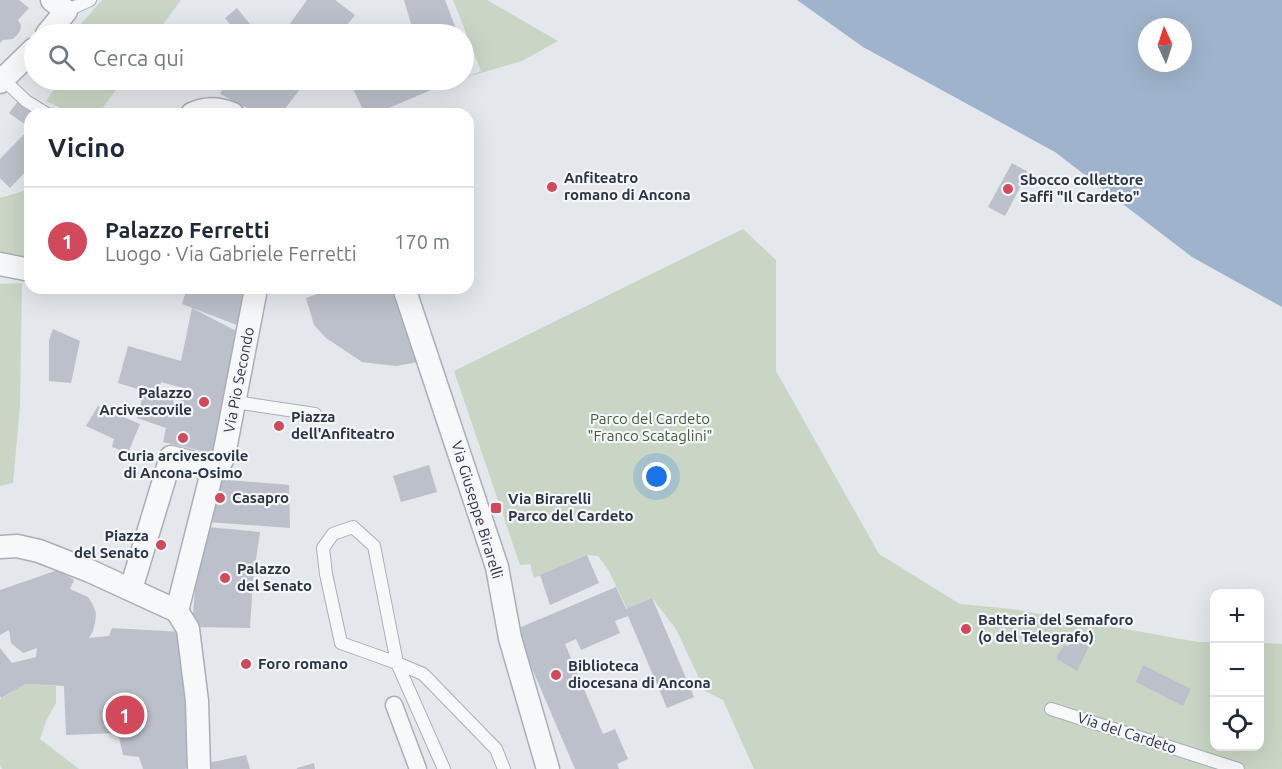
<!DOCTYPE html>
<html lang="it">
<head>
<meta charset="utf-8">
<style>
  :root { --surface:#fff; --page:#f2f2f3; --text:#1f2937; --muted:#747a83; --line:#e0e1e3; --accent:#d1495b }
  body { margin:0; font-family:Ubuntu,sans-serif; background:var(--page); color:var(--text) }
  .controls { position:absolute; right:18px; bottom:18px; display:grid; overflow:hidden; border-radius:12px; box-shadow:0 6px 24px #0002 }
  .controls button { width:54px; height:54px; display:grid; place-items:center; padding:0; border:0; border-bottom:2px solid var(--line); background:var(--surface); color:var(--text); font:30px sans-serif }
  .compass { position:absolute; left:1138px; top:18px; width:54px; height:54px; border-radius:50%; background:var(--surface); box-shadow:0 6px 24px #0002; rotate:357deg }
  .you { position:absolute; left:657px; top:477px; width:21px; height:21px; margin:-15px; border:4px solid #fff; border-radius:50%; background:#1a73e8; box-shadow:0 0 0 9px #1a73e833 }
  .badge { display:grid; place-items:center; width:39px; height:39px; border-radius:50%; background:var(--accent); color:#fff; font-size:20px; font-weight:700 }
  .pin { position:absolute; translate:-50% -50%; border:3px solid #fff; box-shadow:0 2px 6px #0006 }
  .list { margin:0; padding:0; list-style:none }
  h2 { display:flex; justify-content:space-between; align-items:center; height:78px; margin:0; padding:0 24px; font-size:26px }
  h2 small { font-size:20px; font-weight:400; color:var(--muted) }
  .list li { display:grid; grid-template-columns:39px 1fr auto; gap:18px; align-items:center; box-sizing:border-box; height:108px; padding:0 24px; border-top:2px solid var(--line) }
  .list b { display:block; font-size:22px; white-space:nowrap }
  .list p { margin:0; font-size:20px; white-space:nowrap; color:var(--muted) }
  .list em { font-size:20px; font-style:normal; color:var(--muted) }
  .icon { flex:none; width:33px; height:33px; fill:none; stroke:currentColor; stroke-width:2; stroke-linecap:round; stroke-linejoin:round }
  .map { position:relative; flex:none; width:1282px; height:769px; overflow:hidden }
  .search { position:absolute; background:var(--surface); box-shadow:0 6px 24px #0002; left:24px; top:24px; width:450px; height:66px; display:flex; align-items:center; gap:15px; box-sizing:border-box; padding:0 21px; border-radius:33px; color:var(--muted); font-size:22px }
  .panel { position:absolute; background:var(--surface); box-shadow:0 6px 24px #0002; left:24px; top:108px; width:450px; height:186px; border-radius:18px }
  .map>svg:first-child { display:block }
</style>
</head>
<body>
<div class="map">
<svg width="1282" height="769" viewBox="0 0 1282 769">
  <rect width="100%" height="100%" fill="#e4e7ec"/>
  <!-- green -->
  <g fill="#c9d6c5">
    <path d="M102,0h79l-25,34h-84z"/>
    <path d="M453,0h34l71,41 -36,20 -58,17 17,-7z"/>
    <path d="M48,80h75l-25,34h-24l-28,-13 10,-14z"/>
    <path d="M30,189v67l-7,6 -23,-11v-53z"/>
    <path d="M743,229l33,31v111l103,183 81,50 52,5 186,33h16v104h46v-103l22,1v125h-528l-31,-69 -18,-9 -29,-62 -24,-31 -25,11 -18,-38 -11,-15 -11,-1 -53,23 -4,-14 -10,1 -66,-194z"/>
    <path d="M22,283l-2,123 -7,77 -13,3v-202z"/>
    <path d="M26,684l30,2v17l-9,16 -7,20 39,30h-77l-2,-4v-66z"/>
  </g>
  <!-- water -->
  <path fill="#9fb4cc" fill-rule="evenodd" d="M797,0h485v307l-90,-50 -137,-105 -192,-105zM1147,27h36v36h-36z"/>
  <!-- building -->
  <g fill="#bbc0ca" fill-rule="evenodd">
    <path d="M0,0h19l10,8 -11,12 3,5 -1,6 -3,4 -4,4 -10,1 -3,3z"/>
    <path d="M307,0h28l20,15 -15,19h-77l9,-7 12,5z"/>
    <path d="M404,0h41l13,34h-44z"/>
    <path d="M237,8l21,26h-21l-12,-16z"/>
    <path d="M464,48l6,16 -6,2z"/>
    <path d="M229,80h78l-26,34h-22l-39,-20z"/>
    <path d="M349,80h100l1,2 -66,28 1,4h-20z"/>
    <path d="M19,100l18,14h-7v53l-20,21 -10,-10v-19l30,-31 -21,-15z"/>
    <path d="M1012,163l16,9 -23,44 -17,-9z"/>
    <path d="M187,288h63l-8,39 -60,-23z"/>
    <path d="M335,288h58l25,74 -22,4 -34,-4 -36,-24 -12,-13 -8,-27z"/>
    <path d="M192,308l50,26 -23,121 -56,-13 3,-14 -29,-10 7,-27 -26,-8 10,-37 53,15zM161,382l22,6 -4,17 -6,-2 2,-7 -16,-5z"/>
    <path d="M53,329l27,12 -9,42 -22,-2v-41z"/>
    <path d="M98,406l42,18 -12,29 -16,-6 2,-8 -28,-13z"/>
    <path d="M429,465l8,27 -36,10 -8,-26z"/>
    <path d="M218,479l71,6 1,43 -82,-6z"/>
    <path d="M207,527l53,5 -7,48 -3,48 -58,-1 4,-52z"/>
    <path d="M587,555l12,28 -49,22 -10,-30z"/>
    <path d="M58,570l16,10 -4,9 18,8 5,8 3,8 -1,10 -2,8 -4,7 20,-2 3,-8 71,4 4,135 -2,2h-42l-4,-12 -16,-2 -5,-22 -52,2 -2,-49 -38,-2 -25,14 -1,-2v-48l12,15 24,-6 1,-9 -14,5 -12,-10 -2,-13 -9,5v-45z"/>
    <path d="M616,587l10,22 26,-11 42,99 -27,11 -39,-92 -13,5 5,12 -39,17 -5,-11 -11,5 38,90 12,-5 13,30 -11,5 2,5h-44l-50,-117 -11,-22z"/>
    <path d="M1076,631l16,9 -15,31 -21,-13 8,-13 4,2z"/>
    <path d="M1143,665l48,24 -8,17 -47,-24z"/>
    <path d="M246,755l4,14h-41l-1,-6z"/>
    <path d="M314,763l1,6h-18v-1z"/>
  </g>
  <g fill="none" stroke-linecap="round" stroke-linejoin="round">
    <defs>
      <g id="service">
        <path d="M66,11l24,-11"/>
        <path d="M3,79l23,22 21,13"/>
        <path d="M235,402l80,12"/>
        <path d="M353,527l21,19 23,117 -56,-20 -15,-69 -3,-26 10,-14z"/>
        <path d="M397,663l26,11 73,75 8,20"/>
        <path d="M397,663l47,106"/>
        <path d="M1051,709l187,60"/>
      </g>
      <path id="pedestrian" d="M394,705l24,64"/>
      <g id="minor">
        <path d="M47,34l19,-23 -14,-11"/>
        <path d="M0,82l34,-33"/>
        <path d="M192,114c14,-7 27,-6 41,0"/>
        <path d="M0,264l30,6"/>
        <path d="M404,288l93,279 13,71 38,131"/>
        <path d="M213,468l8,-6 3,-7 31,-161v-6"/>
        <path d="M0,547l17,-1 22,5 51,20 87,40 11,18 9,72 2,68"/>
        <path d="M131,589l40,-132 42,11"/>
        <path d="M177,611l36,-143"/>
      </g>
    </defs>
    <!-- service casing -->
    <use href="#service" stroke="#a9aeb7" stroke-width="14"/>
    <!-- pedestrian casing -->
    <use href="#pedestrian" stroke="#a9aeb7" stroke-width="19"/>
    <!-- minor casing -->
    <use href="#minor" stroke="#a9aeb7" stroke-width="25"/>
    <!-- service -->
    <use href="#service" stroke="#f7f8fa" stroke-width="12"/>
    <!-- pedestrian -->
    <use href="#pedestrian" stroke="#f7f8fa" stroke-width="16"/>
    <!-- minor -->
    <use href="#minor" stroke="#f7f8fa" stroke-width="22"/>
  </g>
  <!-- markers -->
  <g fill="#d1495b" stroke="#f4f6f9" stroke-width="2">
    <circle cx="552" cy="187" r="6"/>
    <circle cx="1008" cy="189" r="6"/>
    <circle cx="204" cy="402" r="6"/>
    <circle cx="279" cy="426" r="6"/>
    <circle cx="183" cy="438" r="6"/>
    <circle cx="220" cy="498" r="6"/>
    <rect x="490" y="502" width="12" height="12" rx="3"/>
    <circle cx="161" cy="545" r="6"/>
    <circle cx="225" cy="578" r="6"/>
    <circle cx="966" cy="629" r="6"/>
    <circle cx="246" cy="664" r="6"/>
    <circle cx="556" cy="675" r="6"/>
  </g>
  <g text-anchor="middle" stroke-width="4.5" stroke-linejoin="round" paint-order="stroke">
    <!-- poi labels -->
    <g font-size="15" font-weight="bold" fill="#2b3445" stroke="#f4f6f9" text-anchor="start">
      <text x="564" y="183">Anfiteatro<tspan x="564" dy="17">romano di Ancona</tspan></text>
      <text x="1020" y="185">Sbocco collettore<tspan x="1020" dy="17">Saffi "Il Cardeto"</tspan></text>
      <text x="192" y="398" text-anchor="end">Palazzo<tspan x="192" dy="17">Arcivescovile</tspan></text>
      <text x="291" y="422">Piazza<tspan x="291" dy="17">dell'Anfiteatro</tspan></text>
      <text x="183" y="461" text-anchor="middle">Curia arcivescovile<tspan x="183" dy="17">di Ancona-Osimo</tspan></text>
      <text x="232" y="503">Casapro</text>
      <text x="508" y="504">Via Birarelli<tspan x="508" dy="17">Parco del Cardeto</tspan></text>
      <text x="149" y="541" text-anchor="end">Piazza<tspan x="149" dy="17">del Senato</tspan></text>
      <text x="237" y="574">Palazzo<tspan x="237" dy="17">del Senato</tspan></text>
      <text x="978" y="625">Batteria del Semaforo<tspan x="978" dy="17">(o del Telegrafo)</tspan></text>
      <text x="258" y="669">Foro romano</text>
      <text x="568" y="671">Biblioteca<tspan x="568" dy="17">diocesana di Ancona</tspan></text>
    </g>
    <!-- street labels -->
    <g font-size="15" fill="#2b3445" stroke="#f4f6f9">
      <text transform="translate(239 380) rotate(-79)" y="5">Via Pio Secondo</text>
      <text transform="translate(477 510) rotate(73)" y="5">Via Giuseppe Birarelli</text>
      <text transform="translate(1127 733) rotate(18)" y="5">Via del Cardeto</text>
    </g>
    <!-- park labels -->
    <g font-size="15" fill="#3f6138" stroke="#f4f6f9">
      <text x="650" y="424">Parco del Cardeto<tspan x="650" dy="17">"Franco Scataglini"</tspan></text>
    </g>
  </g>
</svg>
<div class="controls">
<button>+</button>
<button>−</button>
<button><svg class="icon" aria-label="locate" viewBox="0 0 24 24"><circle cx="12" cy="12" r="6"/><path d="M12 2v4M12 18v4M2 12h4M18 12h4"/></svg></button>
</div>
<svg class="compass" viewBox="-18 -18 36 36"><path d="M0-13l5 13h-10z" fill="#e53935"/><path d="M0 13l5-13h-10z" fill="#747a83"/></svg>
<div class="you"></div>
<div class="pin badge" style="left:125px;top:715px">1</div>
<div class="search"><svg class="icon" aria-label="search" viewBox="0 0 24 24"><circle cx="10" cy="10" r="6"/><path d="M15 15l6 6"/></svg>Cerca qui</div>
<section class="panel">
<h2>Vicino<small></small></h2>
<ul class="list">
<li><span class="badge">1</span><div><b>Palazzo Ferretti</b><p>Luogo · Via Gabriele Ferretti</p></div><em>170 m</em></li>
</ul>
</section>
</div>
</body>
</html>
